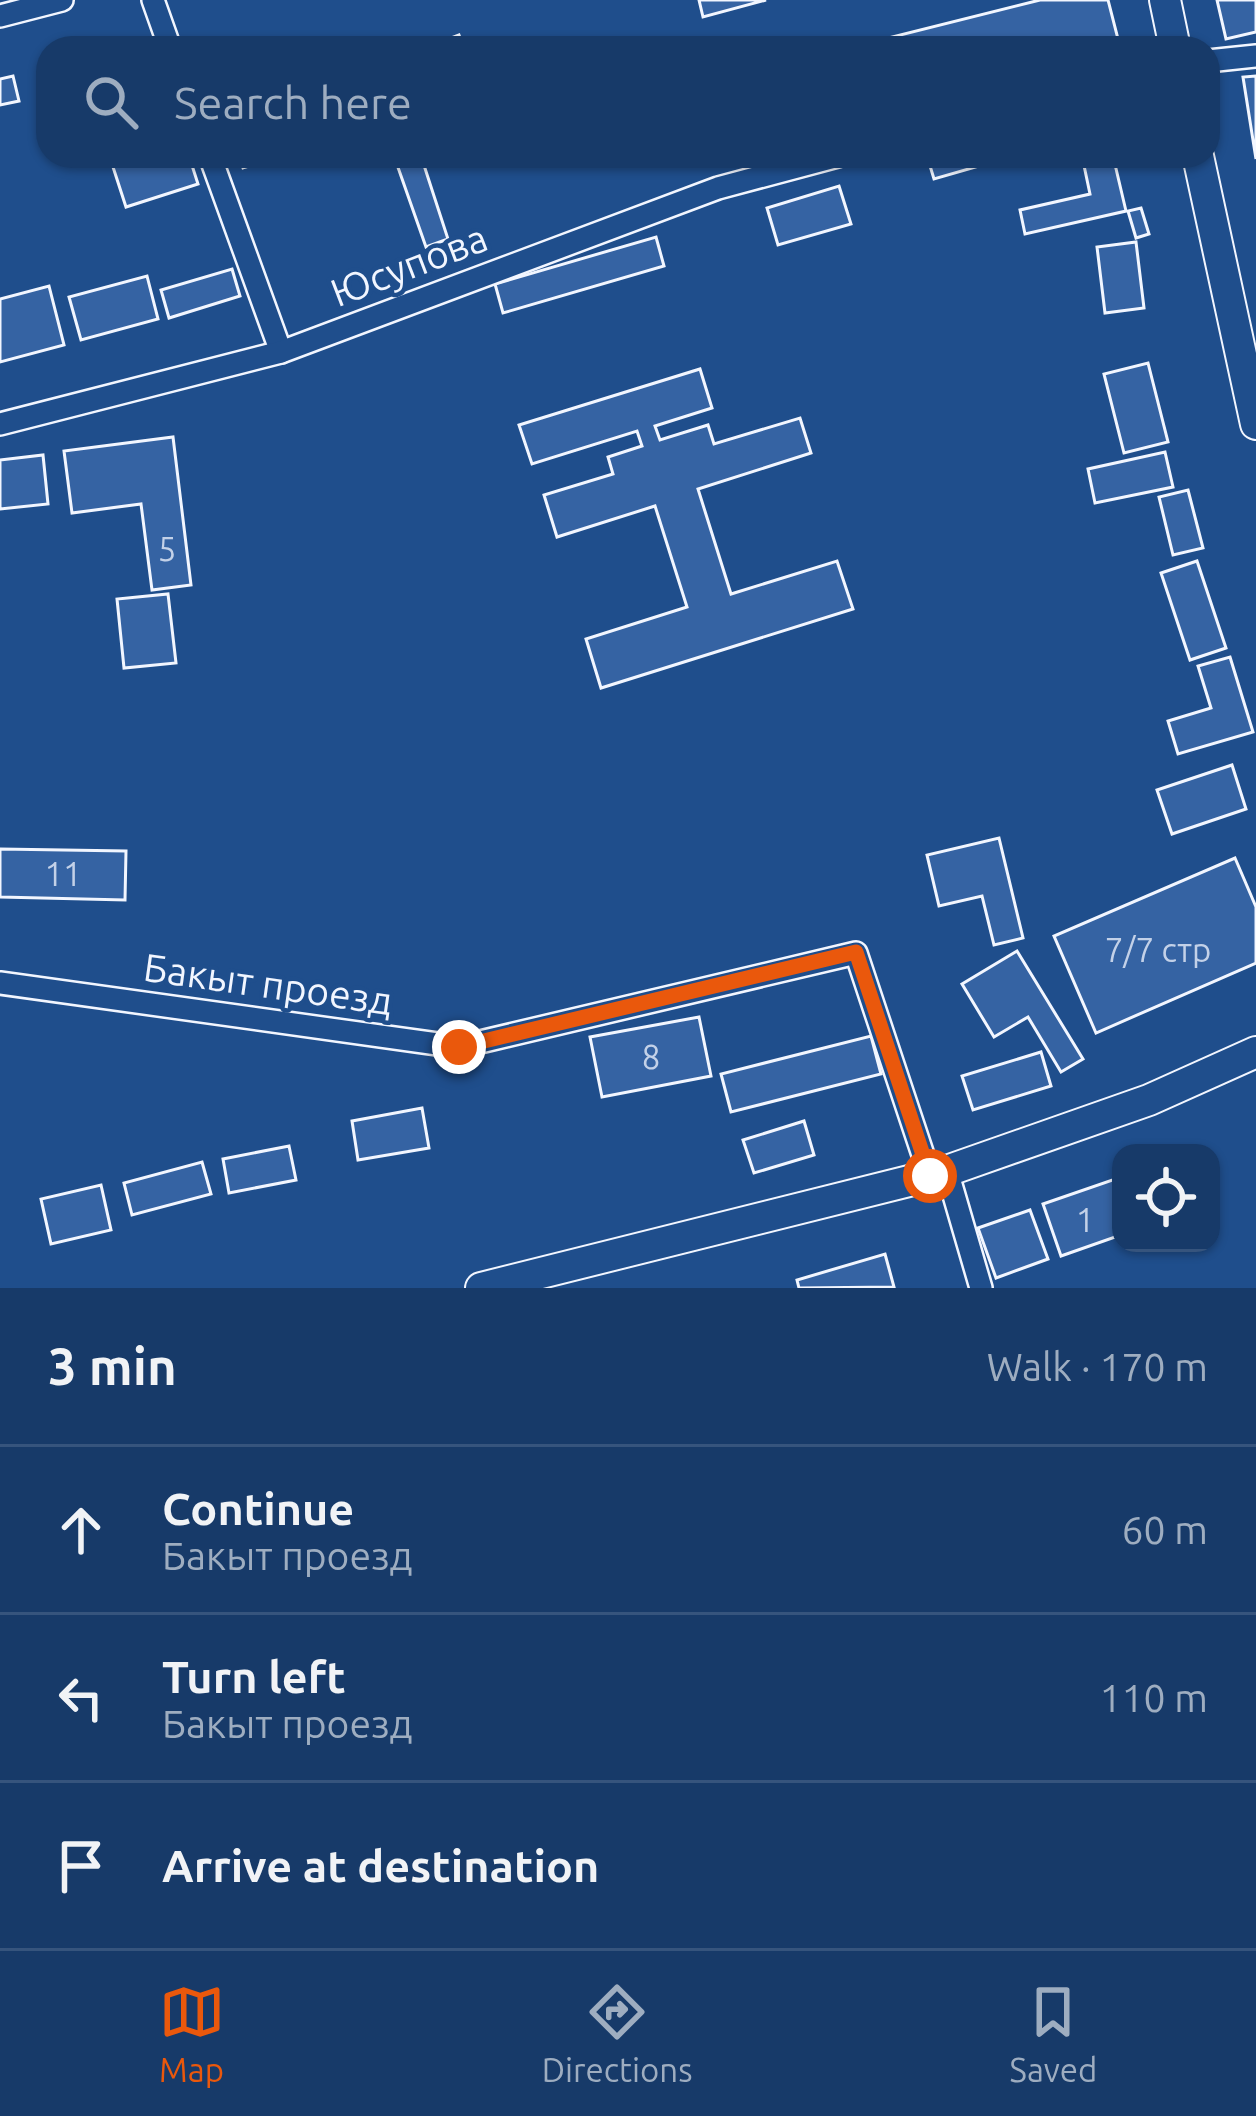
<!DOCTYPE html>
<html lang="en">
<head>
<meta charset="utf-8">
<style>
  :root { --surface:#173a69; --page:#244571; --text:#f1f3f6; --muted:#9eadc0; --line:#36547d; --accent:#ea580c }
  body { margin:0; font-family:Ubuntu,sans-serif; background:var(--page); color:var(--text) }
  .controls { position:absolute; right:36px; bottom:36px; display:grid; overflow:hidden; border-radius:24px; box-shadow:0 3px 9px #0004 }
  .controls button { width:108px; height:108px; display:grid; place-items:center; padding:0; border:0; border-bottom:3px solid var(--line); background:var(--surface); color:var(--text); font:60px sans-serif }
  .stop { position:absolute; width:36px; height:36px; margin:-27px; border:9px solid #ea580c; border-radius:50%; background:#fff }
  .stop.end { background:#ea580c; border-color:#fff; box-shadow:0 3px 12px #0008 }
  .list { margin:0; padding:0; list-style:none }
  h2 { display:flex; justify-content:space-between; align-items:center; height:156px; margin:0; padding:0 48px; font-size:51px }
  h2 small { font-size:39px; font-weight:400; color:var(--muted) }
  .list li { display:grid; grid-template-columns:78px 1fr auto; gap:36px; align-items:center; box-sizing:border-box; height:168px; padding:0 48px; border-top:3px solid var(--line) }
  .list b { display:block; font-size:45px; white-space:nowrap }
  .list p { margin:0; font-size:39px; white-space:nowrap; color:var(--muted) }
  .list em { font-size:39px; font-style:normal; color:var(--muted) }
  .icon { flex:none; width:66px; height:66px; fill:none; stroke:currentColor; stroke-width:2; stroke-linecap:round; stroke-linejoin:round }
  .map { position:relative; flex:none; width:1256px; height:1288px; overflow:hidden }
  .search { position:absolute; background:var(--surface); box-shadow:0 3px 9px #0004; left:36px; right:36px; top:36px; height:132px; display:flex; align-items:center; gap:30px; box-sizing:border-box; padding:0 42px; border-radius:36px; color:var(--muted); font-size:45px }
  .sheet { height:660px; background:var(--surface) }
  nav { display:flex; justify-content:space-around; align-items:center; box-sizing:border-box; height:168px; border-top:3px solid var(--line); background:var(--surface); font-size:33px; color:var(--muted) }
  nav a { display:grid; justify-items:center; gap:6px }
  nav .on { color:var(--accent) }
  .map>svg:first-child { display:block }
</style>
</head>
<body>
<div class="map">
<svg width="1256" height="1288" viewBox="0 0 1256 1288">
  <rect width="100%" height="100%" fill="#1f4e8c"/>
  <!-- building -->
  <g fill="#3563a3" stroke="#f2f6ff" stroke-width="3">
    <path d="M699,0h67l-63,17z"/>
    <path d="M1040,0h68l11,43 -21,5h-203l-3,-11z"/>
    <path d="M1217,0h39v32l-30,7z"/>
    <path d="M459,35l5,13h-39z"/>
    <path d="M13,76l6,25 -19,4v-26z"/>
    <path d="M1256,76v83l-13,-82z"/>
    <path d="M147,156h42l9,28 -72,23 -13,-40z"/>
    <path d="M239,156h43l-39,12z"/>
    <path d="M394,156h27l27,83 -22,8z"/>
    <path d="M927,156h72l1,4 -66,19z"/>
    <path d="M1082,156h31l13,55 -101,23 -5,-24 70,-16z"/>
    <path d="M839,186l12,38 -73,21 -11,-37z"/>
    <path d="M1141,208l8,26 -13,4 -8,-27z"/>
    <path d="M656,237l8,29 -161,47 -8,-29z"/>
    <path d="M1136,242l8,66 -39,5 -8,-66z"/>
    <path d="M232,269l8,27 -71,22 -8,-28z"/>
    <path d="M147,276l11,43 -77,21 -12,-43z"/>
    <path d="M49,286l15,59 -64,17v-63z"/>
    <path d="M1148,363l20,79 -44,11 -20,-79z"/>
    <path d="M700,369l12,39 -57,18 5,14 48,-15 6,19 86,-26 11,35 -113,36 33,105 106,-33 16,48 -252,79 -15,-49 101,-32 -32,-101 -98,31 -13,-42 69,-21 -5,-17 34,-11 -5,-15 -105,33 -13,-39z"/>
    <path d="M173,437l18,148 -39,5 -11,-86 -69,9 -8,-62z"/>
    <path d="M1165,452l8,35 -78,16 -7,-34z"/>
    <path d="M43,455l5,49 -48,5v-49z"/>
    <path d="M1188,490l15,58 -30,7 -14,-58z"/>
    <path d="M1197,561l29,87 -36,12 -29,-87z"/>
    <path d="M168,594l8,69 -52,5 -7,-69z"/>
    <path d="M1230,657l23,75 -75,22 -10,-33 43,-13 -13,-42z"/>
    <path d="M1232,765l14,44 -74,25 -15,-44z"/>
    <path d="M999,838l24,100 -29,7 -12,-49 -43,10 -12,-51z"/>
    <path d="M0,849l126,2 -1,49 -125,-3z"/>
    <path d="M1235,858l21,49v56l-160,70 -42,-97z"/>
    <path d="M1017,951l66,108 -22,13 -33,-55 -34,20 -32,-53z"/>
    <path d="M699,1017l12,59 -109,21 -12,-60z"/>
    <path d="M871,1036l10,38 -150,38 -10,-38z"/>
    <path d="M1041,1052l10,34 -78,24 -11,-34z"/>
    <path d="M422,1108l7,40 -71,12 -6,-39z"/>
    <path d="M804,1121l10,34 -60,18 -11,-33z"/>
    <path d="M289,1146l7,34 -67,13 -6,-34z"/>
    <path d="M202,1162l9,32 -79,21 -8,-32z"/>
    <path d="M1121,1177v58l-60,21 -18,-52z"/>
    <path d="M101,1185l10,45 -60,14 -10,-45z"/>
    <path d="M1030,1210l18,49 -52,19 -18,-50z"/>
    <path d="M885,1254l9,33 -95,1 -2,-8z"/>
  </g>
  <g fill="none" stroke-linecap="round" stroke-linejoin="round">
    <defs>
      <g id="street">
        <path d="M153,0l17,48"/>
        <path d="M0,16l62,-16"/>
        <path d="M1208,61l48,-5"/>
        <path d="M210,156l71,196"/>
        <path d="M0,424l281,-72 437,-164 120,-32"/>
        <path d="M0,983l459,64 397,-94 74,223"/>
        <path d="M947,1171l34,117"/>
      </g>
      <g id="secondary">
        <path d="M1165,0l10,48"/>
        <path d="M1198,156l58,268"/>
        <path d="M481,1288l460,-115 208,-73 107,-48"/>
      </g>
    </defs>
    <!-- street casing -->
    <use href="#street" stroke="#f2f6ff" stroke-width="26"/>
    <!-- secondary casing -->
    <use href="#secondary" stroke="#f2f6ff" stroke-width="34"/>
    <!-- street -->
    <use href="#street" stroke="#1f4e8c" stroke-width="21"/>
    <!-- secondary -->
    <use href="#secondary" stroke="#1f4e8c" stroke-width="30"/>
  </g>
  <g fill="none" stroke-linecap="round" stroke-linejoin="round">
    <!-- route -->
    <path stroke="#ea580c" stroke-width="15" d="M459,1047l397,-95 74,224"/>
  </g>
  <g text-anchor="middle" stroke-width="9" stroke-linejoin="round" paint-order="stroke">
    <!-- number labels -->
    <g font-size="33" fill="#c3d1e8">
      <text x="167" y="561">5</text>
      <text x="63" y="886">11</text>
      <text x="1158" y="962">7/7 стр</text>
      <text x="651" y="1069">8</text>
      <text x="1085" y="1232">1</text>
    </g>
    <!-- street labels -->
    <g font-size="39" fill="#f2f6ff" stroke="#1f4e8c">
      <text transform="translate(409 265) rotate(-21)" y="14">Юсупова</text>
      <text transform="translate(268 984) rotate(8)" y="14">Бакыт проезд</text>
    </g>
  </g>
</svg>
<div class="controls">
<button><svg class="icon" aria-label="locate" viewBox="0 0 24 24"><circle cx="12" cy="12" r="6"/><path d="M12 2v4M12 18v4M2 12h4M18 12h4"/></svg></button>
</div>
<div class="stop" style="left:930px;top:1176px"></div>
<div class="stop end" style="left:459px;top:1047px"></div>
<div class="search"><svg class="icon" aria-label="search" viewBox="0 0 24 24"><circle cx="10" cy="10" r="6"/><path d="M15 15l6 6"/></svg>Search here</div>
</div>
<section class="sheet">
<h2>3 min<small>Walk · 170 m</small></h2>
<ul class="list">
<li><svg class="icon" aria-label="ahead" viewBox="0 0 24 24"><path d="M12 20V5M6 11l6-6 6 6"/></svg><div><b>Continue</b><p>Бакыт проезд</p></div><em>60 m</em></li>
<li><svg class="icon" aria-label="left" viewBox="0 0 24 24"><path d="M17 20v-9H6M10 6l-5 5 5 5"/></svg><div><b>Turn left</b><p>Бакыт проезд</p></div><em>110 m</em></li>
<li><svg class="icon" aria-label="arrive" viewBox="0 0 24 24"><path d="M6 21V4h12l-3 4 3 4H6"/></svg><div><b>Arrive at destination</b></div></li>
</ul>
</section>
<nav>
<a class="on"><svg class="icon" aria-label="map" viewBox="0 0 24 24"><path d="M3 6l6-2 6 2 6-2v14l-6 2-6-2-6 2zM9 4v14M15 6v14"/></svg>Map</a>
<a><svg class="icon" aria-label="directions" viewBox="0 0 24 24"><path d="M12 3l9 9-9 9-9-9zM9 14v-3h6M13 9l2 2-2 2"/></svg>Directions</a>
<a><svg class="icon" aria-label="saved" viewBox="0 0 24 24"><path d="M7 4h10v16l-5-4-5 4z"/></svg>Saved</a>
</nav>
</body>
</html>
